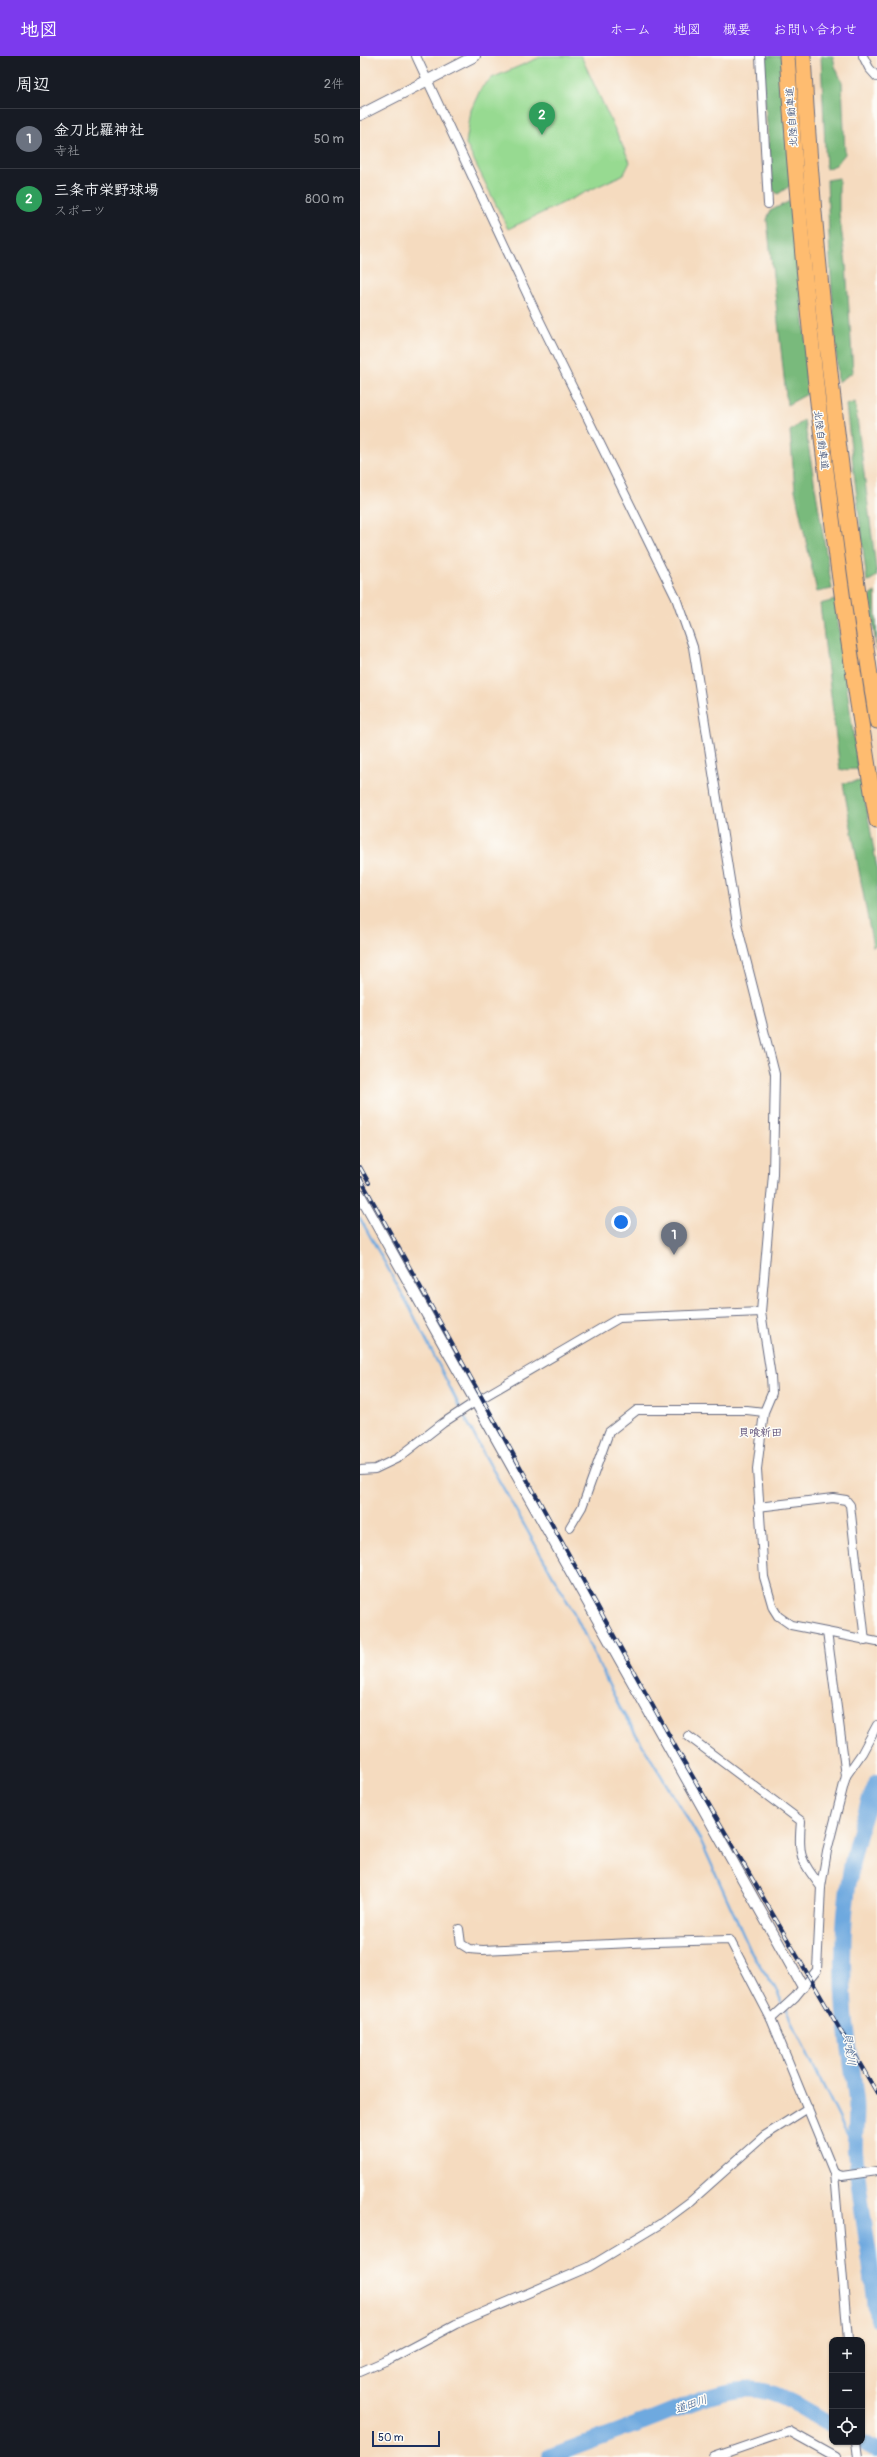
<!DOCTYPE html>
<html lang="ja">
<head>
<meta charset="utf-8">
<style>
  :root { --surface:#171b24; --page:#242831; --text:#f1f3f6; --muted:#9ea1a6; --line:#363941; --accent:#7c3aed }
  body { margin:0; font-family:Pangolin,"Klee One",sans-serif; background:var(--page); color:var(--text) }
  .controls { position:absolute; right:12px; bottom:12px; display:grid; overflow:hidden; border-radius:8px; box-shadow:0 1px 3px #0004 }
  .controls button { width:36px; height:36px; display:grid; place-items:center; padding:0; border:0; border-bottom:1px solid var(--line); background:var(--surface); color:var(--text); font:20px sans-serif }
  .scale { position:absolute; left:12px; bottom:10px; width:68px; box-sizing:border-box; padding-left:4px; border:2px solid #1b2f5e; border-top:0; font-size:11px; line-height:14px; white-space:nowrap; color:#1b2f5e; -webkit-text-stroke:3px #fdfcf7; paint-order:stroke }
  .you { position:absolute; left:261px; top:1166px; width:14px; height:14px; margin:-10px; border:3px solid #fff; border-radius:50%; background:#1a73e8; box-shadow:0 0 0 6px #1a73e833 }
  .badge { display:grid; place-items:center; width:26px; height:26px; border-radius:50%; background:var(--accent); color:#fff; font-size:13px; font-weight:700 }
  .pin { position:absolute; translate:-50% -33px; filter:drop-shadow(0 1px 2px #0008) }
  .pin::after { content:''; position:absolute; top:21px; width:14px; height:12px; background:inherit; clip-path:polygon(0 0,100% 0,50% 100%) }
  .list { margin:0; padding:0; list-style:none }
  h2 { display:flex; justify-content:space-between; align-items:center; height:52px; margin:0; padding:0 16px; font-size:17px }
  h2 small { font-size:13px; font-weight:400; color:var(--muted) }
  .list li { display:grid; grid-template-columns:26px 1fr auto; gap:12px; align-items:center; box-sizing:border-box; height:60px; padding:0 16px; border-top:1px solid var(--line) }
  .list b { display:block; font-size:15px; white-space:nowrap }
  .list p { margin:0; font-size:13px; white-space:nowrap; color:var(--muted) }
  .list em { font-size:13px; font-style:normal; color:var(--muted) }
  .icon { flex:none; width:22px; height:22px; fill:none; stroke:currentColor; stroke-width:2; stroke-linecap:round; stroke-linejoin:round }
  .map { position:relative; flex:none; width:517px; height:2401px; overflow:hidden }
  header { display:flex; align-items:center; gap:24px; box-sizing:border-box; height:56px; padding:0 20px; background:var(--accent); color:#fff }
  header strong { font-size:19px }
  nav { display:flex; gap:22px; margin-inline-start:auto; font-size:14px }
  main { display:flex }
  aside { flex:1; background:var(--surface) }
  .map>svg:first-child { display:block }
</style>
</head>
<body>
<header>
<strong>地図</strong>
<nav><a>ホーム</a><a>地図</a><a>概要</a><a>お問い合わせ</a></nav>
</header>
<main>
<aside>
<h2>周辺<small>2件</small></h2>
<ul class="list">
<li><span class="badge" style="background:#6b7280">1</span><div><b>金刀比羅神社</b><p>寺社</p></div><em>50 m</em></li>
<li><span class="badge" style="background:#2e9e5b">2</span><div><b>三条市栄野球場</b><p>スポーツ</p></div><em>800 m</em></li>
</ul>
</aside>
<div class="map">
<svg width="517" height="2401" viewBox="0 0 517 2401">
  <rect width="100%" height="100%" fill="#fdfcf7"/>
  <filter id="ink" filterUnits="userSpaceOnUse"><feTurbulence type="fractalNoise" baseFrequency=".025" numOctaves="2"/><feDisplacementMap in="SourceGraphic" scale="8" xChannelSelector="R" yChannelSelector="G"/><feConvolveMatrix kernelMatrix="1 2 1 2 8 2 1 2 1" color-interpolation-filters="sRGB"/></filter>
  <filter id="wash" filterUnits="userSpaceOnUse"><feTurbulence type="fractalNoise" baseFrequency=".012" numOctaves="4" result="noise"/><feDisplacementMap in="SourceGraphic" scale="16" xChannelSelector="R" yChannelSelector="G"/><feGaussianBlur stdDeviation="0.9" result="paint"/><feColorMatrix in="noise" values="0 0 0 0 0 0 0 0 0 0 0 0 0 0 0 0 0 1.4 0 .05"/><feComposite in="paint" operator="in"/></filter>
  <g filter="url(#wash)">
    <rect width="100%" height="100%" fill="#f5dbbf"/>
    <!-- green -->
    <path fill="#97da91" stroke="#598478" d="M183,0h38l49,106 -6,12 -116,55 -42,-85 5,-34 10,-22 11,-10z"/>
    <!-- forest -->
    <g fill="#79ba7b" stroke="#4a746c">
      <path d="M401,0h21l9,129 -13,9 -5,-4z"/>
      <path d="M461,0h12l2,10 7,16 3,72 -9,11 -10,4z"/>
      <path d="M479,122v35l7,51 7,108 -15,10 -8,-122 -3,-80z"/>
      <path d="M432,144l19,192 -24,13 -20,-185 3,-9z"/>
      <path d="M495,346l22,174 -10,6 -21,-177z"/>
      <path d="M444,364l28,169 -15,3 -22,-102 -5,-59z"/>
      <path d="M515,536l2,60 -8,-56z"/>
      <path d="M475,544l23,169 -18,1 -20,-166z"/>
      <path d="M502,725l15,87v76l-4,3 -30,-164z"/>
    </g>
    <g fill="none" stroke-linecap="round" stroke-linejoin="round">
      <!-- stream -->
      <path stroke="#6ea9df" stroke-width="2.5" d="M0,1162l51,92 69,137 94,166 46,95 81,133 51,113 22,32 81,164"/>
      <!-- river -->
      <g stroke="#6ea9df" stroke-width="16">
        <path d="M517,1726c-32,73 -38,152 -32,231 3,29 8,58 11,87 2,17 -2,34 -1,51 5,56 17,112 22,168"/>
        <path d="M502,2386l15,8"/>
        <path d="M189,2401c32,-12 65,-24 97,-36 32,-12 78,-35 112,-31 26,4 51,22 74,35"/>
      </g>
    </g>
  </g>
  <g filter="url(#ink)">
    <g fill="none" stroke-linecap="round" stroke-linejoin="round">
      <defs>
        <g id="minor">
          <path d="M56,0l120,257 140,285 17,49 44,277 38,150 -2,100 -12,138 10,64 1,17 -8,19 -7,57 7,108 9,31 5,8 13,9 86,17"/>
          <path d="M400,0l8,148"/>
          <path d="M503,0l6,12 8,9"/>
          <path d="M0,1414l15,-1 23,-11 45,-35 32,-21 144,-84 142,-6"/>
          <path d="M398,1451l75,-9 13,2 4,5 15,136"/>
          <path d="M210,1471l12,-20 27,-75 28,-22h110l17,2"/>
          <path d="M328,1680l113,85c-3,35 -1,38 20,66"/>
          <path d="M486,1720l16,-23 15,-28"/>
          <path d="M99,1873l2,15 8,5 14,1 171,-8 76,-2 41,79 63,154 14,167"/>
          <path d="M411,1963l24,-22 22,-27 4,-83 6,-36 19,-75 -19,-144"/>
          <path d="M474,2117l8,3 35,-5"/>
          <path d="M0,2316l32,-14 64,-34 133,-57 71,-43 31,-23 73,-65 44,-28"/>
          <path d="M496,2386l2,15"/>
          <path d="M354,2401l75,-26 47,26"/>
        </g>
        <g id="tertiary">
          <path d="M0,59l115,-59"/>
          <path d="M0,1139l443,792"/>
        </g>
        <g id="motorway">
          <path d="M427,0c17,256 47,512 90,765"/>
          <path d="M443,0c12,223 40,445 74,665"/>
        </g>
      </defs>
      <!-- minor casing -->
      <use href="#minor" stroke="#676b80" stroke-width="10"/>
      <!-- tertiary casing -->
      <use href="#tertiary" stroke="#676b80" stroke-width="12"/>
      <!-- motorway casing -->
      <use href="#motorway" stroke="#676b80" stroke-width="17"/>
      <!-- minor -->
      <use href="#minor" stroke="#fff" stroke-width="8"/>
      <!-- tertiary -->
      <use href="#tertiary" stroke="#fff" stroke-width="10"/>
      <!-- motorway -->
      <use href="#motorway" stroke="#febc70" stroke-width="15"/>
      <defs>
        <g id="rail">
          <path d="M0,1111l9,16"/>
          <path d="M0,1122l319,575 198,340"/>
        </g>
      </defs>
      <!-- rail casing -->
      <use href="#rail" stroke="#1b2f5e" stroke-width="4"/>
      <!-- rail -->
      <use href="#rail" stroke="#fdfcf7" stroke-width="2.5" stroke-dasharray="8" stroke-linecap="butt"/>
    </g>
  </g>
  <g text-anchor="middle" stroke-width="3" stroke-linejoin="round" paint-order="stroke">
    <!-- street labels -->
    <g font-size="10" fill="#1b2f5e" stroke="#fdfcf7">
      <text transform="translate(431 61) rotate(-94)" y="4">北陸自動車道</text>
      <text transform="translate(462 384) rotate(83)" y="4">北陸自動車道</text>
    </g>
    <!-- neighbourhood labels -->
    <g font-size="11" font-weight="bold" fill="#5f517a" stroke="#fdfcf7">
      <text x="400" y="1380">貝喰新田</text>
    </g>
    <!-- water labels -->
    <g font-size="11" font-style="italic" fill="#385a8b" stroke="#fdfcf7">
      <text transform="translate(490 1993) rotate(83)" y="4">貝喰川</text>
      <text transform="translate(331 2348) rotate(-19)" y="4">道田川</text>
    </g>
  </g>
</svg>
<div class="controls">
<button>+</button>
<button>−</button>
<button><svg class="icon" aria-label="locate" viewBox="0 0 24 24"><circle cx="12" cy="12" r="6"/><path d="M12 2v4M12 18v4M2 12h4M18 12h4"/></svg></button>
</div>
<div class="scale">50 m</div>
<div class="you"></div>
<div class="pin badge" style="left:314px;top:1199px;background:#6b7280">1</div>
<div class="pin badge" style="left:182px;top:79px;background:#2e9e5b">2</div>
</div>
</main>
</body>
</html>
